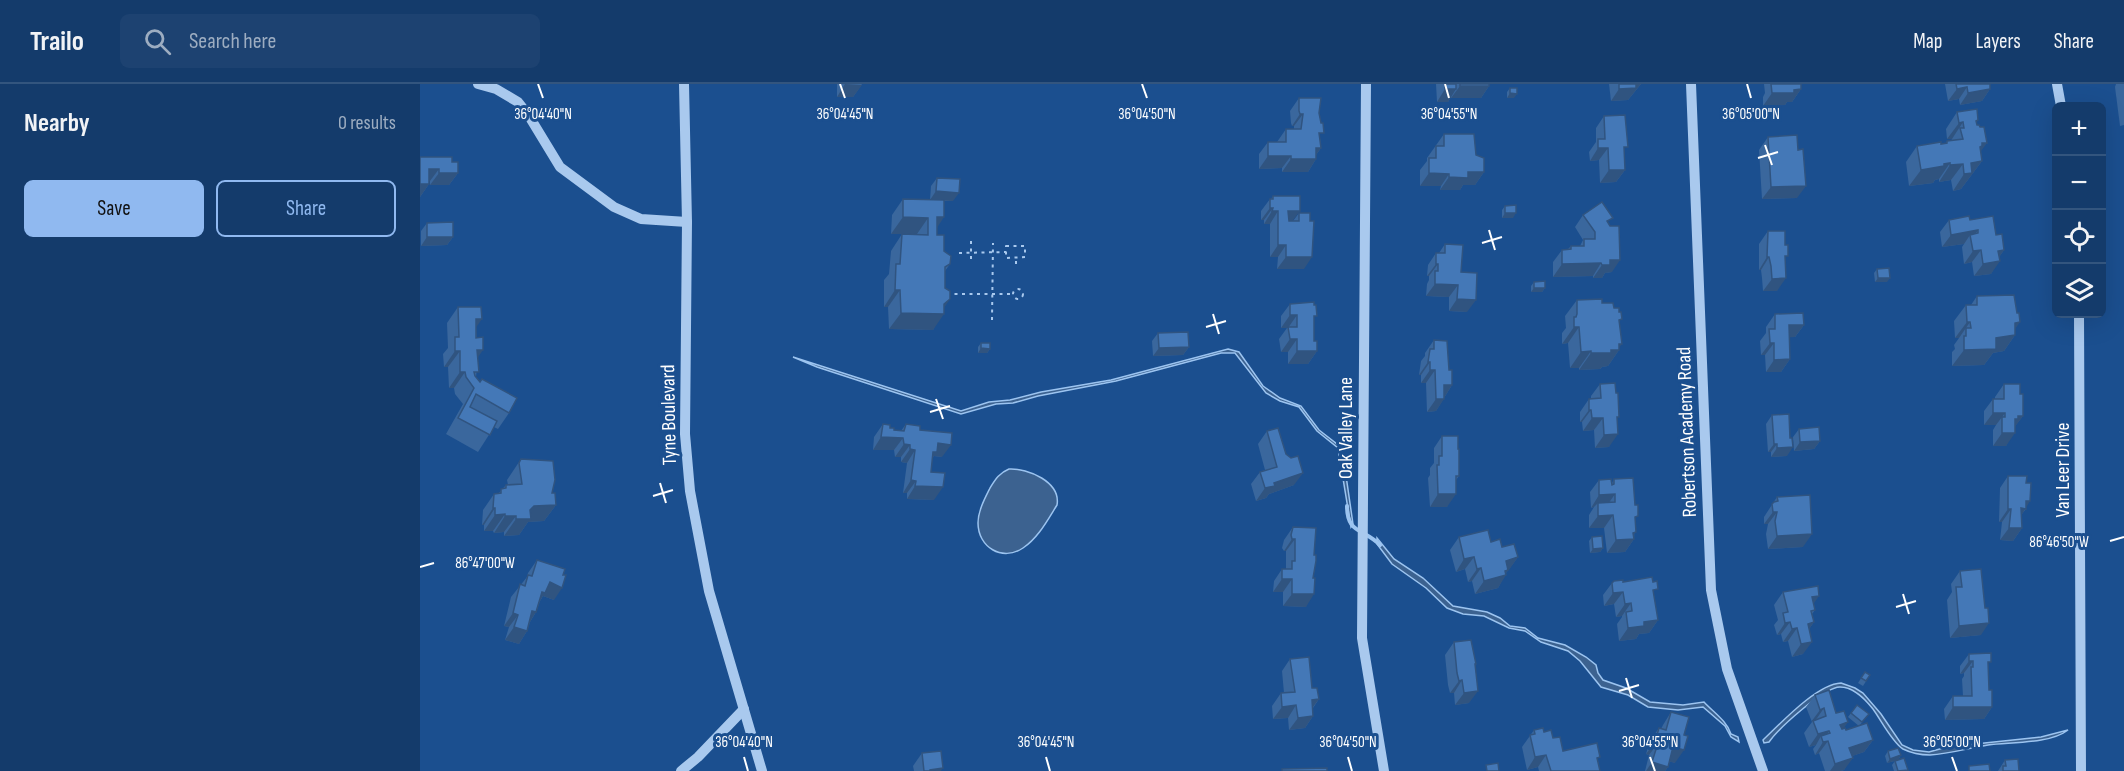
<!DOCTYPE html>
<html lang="en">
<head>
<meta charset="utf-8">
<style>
  :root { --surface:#143b6b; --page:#1d4271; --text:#f1f3f6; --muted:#9dadc1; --line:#33557e; --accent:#90b9f0 }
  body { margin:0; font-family:"Sofia Sans Condensed",sans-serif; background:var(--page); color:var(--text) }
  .controls { position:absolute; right:18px; top:18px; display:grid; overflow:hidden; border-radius:9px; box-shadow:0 6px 24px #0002 }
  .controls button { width:54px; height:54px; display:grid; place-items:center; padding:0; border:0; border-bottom:2px solid var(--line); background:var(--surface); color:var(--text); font:30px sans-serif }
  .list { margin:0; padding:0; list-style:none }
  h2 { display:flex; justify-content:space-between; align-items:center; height:78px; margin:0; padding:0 24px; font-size:26px }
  h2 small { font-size:20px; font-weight:400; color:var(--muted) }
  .actions { display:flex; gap:12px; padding:18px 24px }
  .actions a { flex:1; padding:14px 0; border:2px solid var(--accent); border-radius:9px; text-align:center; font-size:21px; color:var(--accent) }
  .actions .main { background:var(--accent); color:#111 }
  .icon { flex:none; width:33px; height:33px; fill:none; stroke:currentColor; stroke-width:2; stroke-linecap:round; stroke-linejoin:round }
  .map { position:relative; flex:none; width:1704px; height:687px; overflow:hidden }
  header { display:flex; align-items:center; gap:36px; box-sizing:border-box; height:84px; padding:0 30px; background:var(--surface); border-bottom:2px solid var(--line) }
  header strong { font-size:28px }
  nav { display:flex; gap:33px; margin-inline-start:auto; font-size:21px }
  .search { width:420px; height:54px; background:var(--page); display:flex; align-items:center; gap:15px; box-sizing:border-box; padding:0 21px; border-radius:9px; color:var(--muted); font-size:22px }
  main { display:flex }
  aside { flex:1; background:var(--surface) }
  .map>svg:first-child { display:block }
</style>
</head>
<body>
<header>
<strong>Trailo</strong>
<div class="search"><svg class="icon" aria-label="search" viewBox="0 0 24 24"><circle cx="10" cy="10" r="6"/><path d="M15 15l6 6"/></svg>Search here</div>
<nav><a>Map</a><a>Layers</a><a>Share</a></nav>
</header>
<main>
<aside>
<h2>Nearby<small>0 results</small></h2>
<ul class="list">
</ul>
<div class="actions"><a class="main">Save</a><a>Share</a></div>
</aside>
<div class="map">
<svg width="1704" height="687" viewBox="0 0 1704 687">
  <rect width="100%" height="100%" fill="#1b4f8f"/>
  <!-- water -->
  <g fill="#3c6290" stroke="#9cc4f0" stroke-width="1.5">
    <path d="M808,265l11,3 24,34 17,12 21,8 18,24 23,18 11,76 -2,3 -13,-79 -21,-17 -18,-24 -19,-6 -14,-8 -31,-40h-14l-105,28 -78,15 -25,7 -17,1 -35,10 -144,-47 -24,-10 168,54 28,-9 21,-2 31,-8 70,-12z"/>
    <path d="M589,385c19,-1 52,13 48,36 -10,16 -19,33 -34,43 -21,14 -45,-1 -45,-25 0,-12 7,-25 12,-35 5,-8 9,-15 19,-19z"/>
    <path d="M957,454l17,21 29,19 30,28 34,6 13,6 10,8 15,2 13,10 27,7 21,12 10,8 2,8 5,7 23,8 24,14 33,3 21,-3c9,10 23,19 27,32l7,3 1,5 -8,-5 -6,-11 -22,-19 -25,3 -30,-3 -20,-12 -27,-8 -21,-26 -12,-10 -27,-9 -16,-11 -16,-3 -25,-12 -21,-2 -16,-6 -21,-20 -34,-24 -15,-20z"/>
    <path d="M1421,599l14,5 8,5 18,21 21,31 11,5 16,2 18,-5 94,-10 27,-7c-18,14 -57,12 -80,15 -19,3 -39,9 -58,10 -9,0 -19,-2 -27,-6 -11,-7 -22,-29 -30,-40 -8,-10 -19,-22 -33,-22 -16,0 -61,41 -71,55l-5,1 -1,-3c18,-17 54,-56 78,-57z"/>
  </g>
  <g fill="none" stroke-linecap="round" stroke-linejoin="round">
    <!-- stream -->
    <path stroke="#9cc4f0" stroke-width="4" d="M927,422c0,28 16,22 33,39"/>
    <!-- path -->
    <g stroke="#a9c9ee" stroke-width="2" stroke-dasharray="3 4.5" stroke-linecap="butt">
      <path d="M551,157v22"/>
      <path d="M586,162h19v11l-19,1z"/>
      <path d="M539,169l47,-1"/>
      <path d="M596,180v-7"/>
      <circle cx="598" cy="210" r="5"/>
      <path d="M527,210h66"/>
      <path d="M572,236l1,-77"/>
    </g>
    <!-- minor -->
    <g stroke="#a9c9ee" stroke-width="10">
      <path d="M58,0l18,5 22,13 11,14 31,51 54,40 27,12 46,3"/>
      <path d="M264,0l3,138 -2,212 5,57 19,100 53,180"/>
      <path d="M946,0l-4,554 22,133"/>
      <path d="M1271,0l20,506 16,79 36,102"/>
      <path d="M1637,0l4,22"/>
      <path d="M1659,230l2,457"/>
      <path d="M261,687l17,-14 46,-48"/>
    </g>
  </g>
  <!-- wall -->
  <g fill="#3a679d">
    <path d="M417,0h25l-9,13h-16z"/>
    <path d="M1016,0h53v2l-8,12h-30v-1l-3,5h-11z"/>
    <path d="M1189,0h32l-13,16 -17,1z"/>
    <path d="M1344,0h37v5l-9,13h-5l-2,3 -22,1v-9l2,-4z"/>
    <path d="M1525,0h45v5l-8,12 -22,4 -1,-6 -11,2z"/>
    <path d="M1696,0h8v41l-4,1 -5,-39z"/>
    <path d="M1090,4l4,10h-7v-6z"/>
    <path d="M879,14l20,15 1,25 1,10 -5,7v4l-8,13h-26v-4l-23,1v-15l9,-12h9l9,-13h8v-3h-2l-1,-3 -1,-12z"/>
    <path d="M1537,28l21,8 -2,3 6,38 -21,28 -8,2 -2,-11 -12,2v-3l-4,1 -2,3 -24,3 -3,-24 11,-16 24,-2h4l2,-3h4l1,-2h-5l-1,-10z"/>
    <path d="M1184,32l20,37 1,17 -9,12 -16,1 -1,-23 -9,1 -1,-9 7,-10v-14z"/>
    <path d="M1024,50l32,21 8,17 -9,13h-12l-3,5h-20l1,-4h-21v-16l7,-9v-3z"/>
    <path d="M1348,53l29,61 -35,1 -3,-49z"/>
    <path d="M0,73l32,5 6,11 -9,12h-19v-4h-1v3l-9,13z"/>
    <path d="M517,94l16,23h-9l-7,27v7l13,29 -5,7 -1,36 -11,23 -44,-1 -1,-22h-4v-27l5,-6 2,-23 11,-17 15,1v-1h-26l1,-19 11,-16 27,1 1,-14z"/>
    <path d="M853,112l20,25 6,-8 5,56h-27l1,-12h-8v-33h-6v-4h-3v-9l9,-12h1z"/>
    <path d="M1085,122l8,12h-11v-8z"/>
    <path d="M1163,131l25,9 4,48 -7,1 -3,5h-9v-2l-40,1v-15l9,-12 6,-1 3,-3h9l3,-6 -8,-13z"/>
    <path d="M1529,136h21l26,15 8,15 -5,7 -8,17 -17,2 -2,-14 -8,2 -2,-17 2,-3 -22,3 -2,-15z"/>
    <path d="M7,139l26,14 -6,8 -26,1v-15z"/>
    <path d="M1348,147l17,28 -8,32h-14l-1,-13 -1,-8h-2v-26z"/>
    <path d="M1025,160l16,28 6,40 -18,-1v-14l-23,-1 1,-12 2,-4v-4h-2l1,-11 8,-12h3z"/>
    <path d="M1457,185l10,13h-12l-1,-9z"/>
    <path d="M1114,198l11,6 -3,4h-11v-6z"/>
    <path d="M1557,212l38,33v6l-11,16 -11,2 -9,12 -32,1v-14l3,-3 -1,-4 5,-7h-4l-1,-17 12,-16h5z"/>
    <path d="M1157,216l25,3 12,5 6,14 -1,28 -11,16 -6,1 -2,2 -21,1v-2h-9l-2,-25 -6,1v-11l4,-5 -1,-12z"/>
    <path d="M870,220l24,15v22l3,10 -9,13h-20v-12h-7l-2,-13 8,-11h-6v-12z"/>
    <path d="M38,223l18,20 2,31 -2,19 33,36 -11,16 -4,-2 -16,25 -32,-18 17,-30 -8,-10 -1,-6h-5l-1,-21h-4l-1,-13 5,-6 -1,-25z"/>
    <path d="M1355,230l29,11 -9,12h-6l1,22 -9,13h-15l-1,-17h-4l-1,-14 6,-8v-6z"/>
    <path d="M738,249l31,14 -6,8 -30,1 -1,-15z"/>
    <path d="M1014,256l15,30 3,15 -16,26 -9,1 -1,-29h-5v-8h-2l2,-14 4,-5v-3z"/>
    <path d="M561,259l9,6 -3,4h-9v-6z"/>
    <path d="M1180,300l17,36 -8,27 -14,1 -1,-18 -11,1 -1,-9h-2v-10l9,-13h2v-3z"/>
    <path d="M1584,300l16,10 3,22 -8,10 -9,20h-13v-16l3,-5h-12v-14l9,-12h2v-2z"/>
    <path d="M1352,331l15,41 -16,1v-5h-3l-2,-28z"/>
    <path d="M463,340l11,6 7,1 5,-7 14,6 22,27 -8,-1 -2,3 -1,13 3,28 -27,-1v-6h-4l4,-30 -6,-1v-5h-6l-1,-7h-21l1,-13z"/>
    <path d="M1379,345l21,12 -6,8 -20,2 -1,-14z"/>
    <path d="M847,347l27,54 -25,9 -3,4 -10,3 -5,-17 9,-12 5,-2 -7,-26z"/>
    <path d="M1022,352l16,13 1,27 -3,4 -9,27h-17l-2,-29 2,-3v-7l4,-5v-15z"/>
    <path d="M101,375l31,34 4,12 -12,16 -16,1 -9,13 -15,1v-4l-10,1 -1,-2h-9v-6h-2l1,-15 11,-16h4l8,-9h2l-1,-5z"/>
    <path d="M1588,392l18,31v2l-5,6 1,13 -9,13 -13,-1 2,-18h-3l1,-34z"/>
    <path d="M1194,395l21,41 -1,19 -9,13 -18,1 -3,-25h-15v-13l5,-8 -3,1 -1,-16 9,-12 13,3z"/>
    <path d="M1357,413l26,50 -35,2 -2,-15 2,-10h-4v-7z"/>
    <path d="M873,443l23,1 -10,79 -23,-1v-14h-10l1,-11 8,-12h4v-18h-2l-2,-3 2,-8z"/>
    <path d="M1039,453l32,5 11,5 16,10 -12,16 -8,15 -23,6 -3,-13 -4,1 -3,-13 -9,3 -6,-22z"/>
    <path d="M1172,453l11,11 -3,4 -10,1 -1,-12z"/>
    <path d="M117,476l17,40 -11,-4 -3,5 -4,11 -6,10 -3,9 -8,13 -14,-4 4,-13 -5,-1 7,-29 16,-20 1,-4z"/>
    <path d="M1540,487l21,64 -31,3 -3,-38 5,-8 -1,-8z"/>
    <path d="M1203,498l31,13 4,25 -9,13 -10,1 -3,5 -17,2 -2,-17 5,-7v-1l-6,1 -2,-13 -10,2 -1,-11 9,-12z"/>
    <path d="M1363,508l30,12 2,6 -3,4 2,8 -5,7 -6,25 -11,3 -4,-16 -5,1 -2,-8 -4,1 -3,-10 4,-5 -4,-15z"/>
    <path d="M1034,558l21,24 -6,37 -14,2 -1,-12h-4l-2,-8 -3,-30z"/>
    <path d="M1549,570l19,13 1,23 3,17 -8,12 -39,1 -1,-11 9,-13h10l-1,-17 2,-3v-3l-4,1v-8z"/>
    <path d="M870,575l29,40 -6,9v8l-8,12 -16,2 -1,-12 -15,1 -1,-13 9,-13h3l-2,-22z"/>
    <path d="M1445,588l5,3 -7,11 -5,-3z"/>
    <path d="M1395,611l21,18 7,16 3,1 13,-4 -11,-9 9,-12 12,9 -9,11 13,15 -9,12 -12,4 -8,14 -3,1h-16l-6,-18 -4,2 -2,-6 3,-4 -7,2 -5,-14 8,-11 -6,-15z"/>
    <path d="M1251,628l4,51 -6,-2 -1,6 -3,4h-20l4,-16 -3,-1 4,-13 9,-13 2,1 2,-4z"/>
    <path d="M1114,646l10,2 9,6 10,13 35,10 2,10h-61l-1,-4 -11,3 -5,-23z"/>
    <path d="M1468,667l13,4 -3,5 -11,3 -2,-7z"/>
    <path d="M502,669l19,18h-27l-1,-5z"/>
    <path d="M1585,676l14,11h-21z"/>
    <path d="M1475,677l12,10h-13l-2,-6z"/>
  </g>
  <!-- shaded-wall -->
  <g fill="#305480">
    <path d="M425,0l17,1 -9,12h-16z"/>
    <path d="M1214,0h7l-13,16 -17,1 8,-12z"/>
    <path d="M1040,2h29l-8,12h-30z"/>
    <path d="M1547,3l-8,12 -11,2 9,-12z"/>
    <path d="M1025,5h11l-8,13h-11z"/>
    <path d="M1381,5l-9,13h-5l-2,3 -22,1 9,-13z"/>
    <path d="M1570,5l-8,12 -22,4 8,-12z"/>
    <path d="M1090,9l7,1 -3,4h-7z"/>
    <path d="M880,30h3l-9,12h-2z"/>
    <path d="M1543,38l-11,17h-5l12,-16z"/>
    <path d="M1562,59h5l-12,16z"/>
    <path d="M896,64h5l-8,11h3l-8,13h-26l9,-13z"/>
    <path d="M1178,64h10l-9,12 -9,1z"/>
    <path d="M848,72h23l-9,12 -23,1z"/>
    <path d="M1562,77l-21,28 -8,2 11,-17 7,-11z"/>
    <path d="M1530,79l-11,16 -4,1 -2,3 -24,3 12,-16z"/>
    <path d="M1543,80l-12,16 -12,2 11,-17z"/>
    <path d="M9,85h10l-9,12h-10z"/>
    <path d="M1189,86h16l-9,12 -16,1z"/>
    <path d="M1048,88h16l-9,13h-12l-3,5h-20l9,-13z"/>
    <path d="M19,89h19l-9,12h-19z"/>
    <path d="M1009,89l20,1 -8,12h-21z"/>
    <path d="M0,100h9l-9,13z"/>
    <path d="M1386,102l-9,12 -35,1 9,-12z"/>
    <path d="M516,107l23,2 -6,8 -23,-1z"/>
    <path d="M850,124h3l-9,12h-3z"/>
    <path d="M852,127h6l-8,13h-6z"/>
    <path d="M868,127h12l-9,12h-11z"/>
    <path d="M1085,129h11l-3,5h-11z"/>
    <path d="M483,133l25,1 -11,16h-26z"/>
    <path d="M517,133h7l-11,17z"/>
    <path d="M1558,146l-7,10 -1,-5 -6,9 -22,3 9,-12z"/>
    <path d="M7,153h26l-6,8 -26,1z"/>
    <path d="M858,161h8l-8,12h-8z"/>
    <path d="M1561,166l-9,12 -8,2 9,-13z"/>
    <path d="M1584,166l-8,12 4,-1 -9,13 -17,2 9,-12 15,-13z"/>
    <path d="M866,173h26l-8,12h-27z"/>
    <path d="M1347,173h2l-8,13h-2z"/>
    <path d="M1190,176h10l-8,12 -7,1 -3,5h-9l9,-13z"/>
    <path d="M1181,179l-8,13 -40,1 9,-13z"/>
    <path d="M1016,180h2l-9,12h-2z"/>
    <path d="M1366,194l-9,13h-14l9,-12z"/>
    <path d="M1458,194h12l-3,4h-12z"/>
    <path d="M1015,200l23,1 -9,12 -23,-1z"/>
    <path d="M1114,204h11l-3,4h-11z"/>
    <path d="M475,206h5l-12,17h-4z"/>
    <path d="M530,215l-10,15h4l-11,16 -44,-1 12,-16 43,-9z"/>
    <path d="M1037,215l19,1 -9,12 -18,-1z"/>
    <path d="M870,231h7l-9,13h-7z"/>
    <path d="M56,235h6l-12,17z"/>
    <path d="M1547,238h3l-11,16h-4z"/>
    <path d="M1600,238l-9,13h4l-11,16 -11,2 -9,12 -32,1 12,-16 32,-12 19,-15z"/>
    <path d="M1369,241h15l-9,12 -15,1z"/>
    <path d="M1154,243h5l-11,16 -6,1z"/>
    <path d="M870,255h7l-9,13h-7z"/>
    <path d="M1350,259h4l-9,12h-4z"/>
    <path d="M1199,260h3l-5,6h2l-11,16 -6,1 -2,2 -21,1 12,-17z"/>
    <path d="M769,263l-6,8 -30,1 6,-8z"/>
    <path d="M561,264l9,1 -3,4h-9z"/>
    <path d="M57,266h6l-11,16z"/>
    <path d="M35,267h5l-12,16h-4z"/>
    <path d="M877,267h20l-9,13h-20z"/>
    <path d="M1171,267l-12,17h-9l11,-16z"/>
    <path d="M1370,275l-9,13h-15l8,-12z"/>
    <path d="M1008,278h2l-9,13h-2z"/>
    <path d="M1010,286h5l-9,13h-5z"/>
    <path d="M40,288h5l-11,16h-5z"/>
    <path d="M1024,301h8l-8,13z"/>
    <path d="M1016,315h8l-8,12 -9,1z"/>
    <path d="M1169,326h2l-9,12h-2z"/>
    <path d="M1573,329h12l-9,12h-12z"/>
    <path d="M1598,332h5l-9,12 -8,4z"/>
    <path d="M1172,334h11l-9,12 -11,1z"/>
    <path d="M1582,349h13l-9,13h-13z"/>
    <path d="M1198,350l-9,13 -14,1 9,-13z"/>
    <path d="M461,353l22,1 -9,12h-21z"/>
    <path d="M1400,357l-6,8 -20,2 6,-9z"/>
    <path d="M518,359l13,2 -9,12 -8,-1 -6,9 -4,-1z"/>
    <path d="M484,360l6,1 -9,12h-6z"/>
    <path d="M1354,360h3l-6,8h-3z"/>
    <path d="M1373,363l-6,9 -16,1 6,-9z"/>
    <path d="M490,365l5,1 -8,13 -6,-1z"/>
    <path d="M883,389l-9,12 -25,9 -3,4 -10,3 9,-13 9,-5z"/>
    <path d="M491,396l5,1 -9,12h-4z"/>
    <path d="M495,402l28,1 -9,13 -27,-1z"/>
    <path d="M1018,410h18l-9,13h-17z"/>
    <path d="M1195,410l-9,13 -8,-4 -4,4 -3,1 8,-13z"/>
    <path d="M1606,417h4l-12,20h-6z"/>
    <path d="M136,421l-12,16 -16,1 -9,13 -15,1 12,-17 18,-13z"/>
    <path d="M73,424h2l-11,17h-2z"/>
    <path d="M1588,425h3l-9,13h-3z"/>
    <path d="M1353,428h4l-9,12h-4z"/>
    <path d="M85,430l-12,17h-9l11,-16z"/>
    <path d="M1193,431l-9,13h-15l9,-12z"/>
    <path d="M85,432h11l-12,16 -10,1z"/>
    <path d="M1589,444h13l-9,13 -13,-1z"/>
    <path d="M1216,448l-5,7h3l-9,13 -18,1 9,-13 17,-7z"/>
    <path d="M1392,450l-9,13 -35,2 9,-13z"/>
    <path d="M872,455h3l-9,12h-2z"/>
    <path d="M1183,464l-3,4 -10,1 3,-4z"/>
    <path d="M1054,473l-9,12 -9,3 8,-13z"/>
    <path d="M1098,473l-9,13 -12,3 9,-12z"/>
    <path d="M1061,484l-9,13 -4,1 9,-13z"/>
    <path d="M1088,486l-4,6 2,-1 -8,13 -23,6 9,-13z"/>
    <path d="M862,495h10l-9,13h-10z"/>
    <path d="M130,498l12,6 -8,12 -11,-4 -6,9 -3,-1z"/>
    <path d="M1203,508l-9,12 -10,2 9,-13z"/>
    <path d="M872,510h22l-8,13 -23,-1z"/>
    <path d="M1399,512l-9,13 2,-12z"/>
    <path d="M1211,519l-9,13 -6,1 9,-13z"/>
    <path d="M112,527l4,1 -8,13z"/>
    <path d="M93,529l5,2 -9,12 -5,-1z"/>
    <path d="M1238,536l-9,13 -10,1 -3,5 -17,2 9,-13 16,-6z"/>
    <path d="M1370,538l-9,12 -4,1 8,-12z"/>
    <path d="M1394,538l-9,13 3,-11z"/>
    <path d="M1569,539l-8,12 -31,3 9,-12z"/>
    <path d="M94,543l13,4 -8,13 -14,-4z"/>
    <path d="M1377,544l-9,13 -5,1 9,-13z"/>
    <path d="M1392,558l-9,12 -11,3 9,-13z"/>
    <path d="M1549,577h4l-9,12 -4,1z"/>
    <path d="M1042,596l-8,13h-4l9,-12z"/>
    <path d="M1058,607l-9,12 -14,2 9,-12z"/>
    <path d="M899,615l-9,12 2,-11z"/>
    <path d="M876,621l-8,13 -15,1 9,-12z"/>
    <path d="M1533,623h39l-8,12 -39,1z"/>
    <path d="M1404,624l-9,13h-2l-2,1 9,-12z"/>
    <path d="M893,632l-8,12 -16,2 9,-12z"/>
    <path d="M1428,638l-9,13 1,-10z"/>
    <path d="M1409,647l-6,9 -2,-4 -5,9 -7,2 9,-13z"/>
    <path d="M1453,656l-9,12 -23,8 8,-12z"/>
    <path d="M1408,657l-9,12 -4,2 8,-13z"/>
    <path d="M1235,658l3,1 -9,12 -3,-1z"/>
    <path d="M1253,663l11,3 -9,13 -11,-3z"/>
    <path d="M1126,671l-8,12 -11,3 8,-13z"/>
    <path d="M1481,671l-3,5 -11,3 3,-4z"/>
    <path d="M1433,674l-9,12 -3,1h-11l5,-7z"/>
    <path d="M1232,678l16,5 -3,4h-19z"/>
    <path d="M523,684l-2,3h-12l1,-1z"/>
  </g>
  <!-- building -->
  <g fill="#4478b7" stroke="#305480" stroke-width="1.5">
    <rect x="1025" y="0" width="11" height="5"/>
    <rect x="1040" y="0" width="29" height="2"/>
    <path d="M1199,0h17v4l-17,1z"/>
    <path d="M1351,0h30v5l-7,1v3h-22z"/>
    <path d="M1536,0h34v5l-22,4 -1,-6 -10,2z"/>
    <path d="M1090,4h7v6l-7,-1z"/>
    <path d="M879,14h22l-2,15 2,10h2l1,10h-5l2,15h-5v11h-25v-3h-23v-14h18v-13h15l2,-15h-3l-1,-3z"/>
    <path d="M1557,25l1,11 -2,1 1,4h2l1,2h4l3,16h-5v3l-2,1 2,14 -11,2 1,10 -8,1 -1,-10 -13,1v-2l-6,1v2l-23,4 -4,-24 24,-4v2l6,-1v-2l16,-2 -3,-11h4l-1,-6 -4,1 -2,-11z"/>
    <path d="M1205,31l3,32h-4l1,23h-16l-1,-22h-10v-9h7l-1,-23z"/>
    <path d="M1024,50h30l2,21 8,3v14h-16v6l-19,-1v-3l-20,-1v-15h7v-12h8z"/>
    <path d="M1377,51l1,15 5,-1 3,37 -35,1 -3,-50z"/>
    <path d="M0,73h32v5h6v11h-19v-4h-10v15h-9z"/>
    <path d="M517,94l23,1 -1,14 -23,-2z"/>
    <path d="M853,112h27v15h-12l1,10h10v-8h11v8h4l-2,36h-26v-12h-8v-34h-6l1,-3h-3v-9h3z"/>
    <path d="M483,115l41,1v17h-7v18h7v16l7,5 -1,8 -5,3v21l5,3v8l-6,5v10l-43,-1 -1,-23h-5l1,-26h4l2,-30 26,1v-17l-25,-1z"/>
    <path d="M1182,118l11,16 -6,3 3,5h9l1,34h-10v5h-8l-1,-2 -39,1v-14l9,-1v-3h13v-7h11v-7l-12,-17z"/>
    <path d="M1096,121v8h-11v-7z"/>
    <path d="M1549,132l1,4 23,-4 3,19 6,-1 2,16 -6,1 2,10 -17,3 -2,-14 -8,1 -3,-16 8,-2v-3l-27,5 -2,-15z"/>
    <path d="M33,138v15h-26v-14z"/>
    <path d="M1348,147h17v14h3v11h-3l1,22 -14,1 -1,-13 -2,-9h-2z"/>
    <path d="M1025,160l18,1 -2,27 16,1 -1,27 -19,-1 1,-14 -23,-1v-13h3v-7h-2v-11h9z"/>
    <path d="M1469,184l1,10h-12l-1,-9z"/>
    <path d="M1125,197v7h-11v-6z"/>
    <path d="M1594,211l3,18h2l1,9 -5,1v12l-19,3v11l-32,1v-14h2v-8h5l-1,-6h-3l-1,-17h11v-9z"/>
    <path d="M1182,215v4h11l1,5h5v4h2l1,7 -3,1 3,24h-3v6h-8v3h-20v-2l-10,1 -2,-25h-5v-10h2l1,-3v-14z"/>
    <path d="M894,218v3h2l1,11h-3v25h3v10h-20v-12h-7l-2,-12h9v-12h-7v-11z"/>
    <path d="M38,223h23l1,12h-6v19l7,-1v13h-6l2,22h-5l1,4 5,6 2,-3 35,19 -8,15 -33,-19 -6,13 27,14 -7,14 -32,-17 16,-30 -8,-11 -1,-5h-5v-21h-5v-14h4z"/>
    <path d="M1383,229l1,12h-15l1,34 -16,1v-17h-4l-1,-14h6v-15z"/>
    <path d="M768,248l1,15 -30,1 -1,-15z"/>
    <path d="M1014,256l13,1 2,29h3v15h-8v14h-8l-1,-29h-5v-8h-2l2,-13h4z"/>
    <path d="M561,259h9v6l-9,-1z"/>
    <path d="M1195,299l1,10h2l1,24h-2l1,17 -14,1 -1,-17h-11l-1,-8h-2v-11l12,-1 -1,-14z"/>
    <path d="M1584,300h16v10h3v22h-5v3h-3v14h-13v-16h3v-4h-12v-14h11z"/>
    <path d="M1369,330l1,24h2l1,9 -16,1v-4h-3l-2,-29z"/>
    <path d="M463,340l7,1v3h4v2l10,1 2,-7 14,2v4l32,3 -1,12 -13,-2 -1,9h-4l-2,20 14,1 -2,14 -28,-1 1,-5 -5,-1 4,-30 -5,-1v-4l-6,-1 -1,-6 -22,-1z"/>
    <path d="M1399,343l1,14 -20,1 -1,-13z"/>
    <path d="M858,344l8,26 5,4 7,-2 5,17 -29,10 1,3 -10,2 -5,-16 17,-5 -10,-36z"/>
    <path d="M1022,352h16v13h1v27h-3v18h-18l-1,-29h2v-9h3z"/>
    <path d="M101,375l32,2 2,19 -3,13h3l1,12 -22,1 -4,4 1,9h-15v-3h-11v-2l-10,1v-7h-2l1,-14 7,-1v-4l5,-1v-3l16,-1 -3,-21z"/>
    <path d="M1588,392h19l-1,7h5l-1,18h-4v8l-5,-1 1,20h-13l2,-19h-3z"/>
    <path d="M1213,394l2,27h3v11l-3,1 1,15 -3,1 1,6 -18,1 -3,-25 -15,1v-13l17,-1v-8l-16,1v-15l12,-1 1,6 2,-1v-5z"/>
    <path d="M1390,411l2,39 -35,2 -2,-15 2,-9h-4l-1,-8 2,-2 4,-1 -1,-4z"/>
    <path d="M873,443l23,1 -2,27h2v6l-3,17h2l-1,16h-22v-15h-10v-10h10v-8h3v-22h-3l-1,-4z"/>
    <path d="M1068,446l3,12 9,-3 2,8 12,-3 4,13 -12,4 2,9 -3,1 1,4 -22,6 -3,-13 -4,1 -3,-12 -10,2 -5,-22z"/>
    <path d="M1182,452l1,12 -10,1 -1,-12z"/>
    <path d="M117,476l28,9 -2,6h3l-4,13 -12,-6 -5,11 -3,-1 -6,20 -4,-1 -5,20 -13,-4 4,-12 -5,-2 7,-29 5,2 3,-11 4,1z"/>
    <path d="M1561,485l4,39h3l1,15 -30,3 -3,-39h6l-2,-16z"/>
    <path d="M1232,493l1,5 4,-1 1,8 -5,1 5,30 -14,2v4l-16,2 -2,-16 6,-1 -1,-8 -6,1 -2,-12 -10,1 -1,-10 2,-2 9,-1v2z"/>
    <path d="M1398,502l1,10 -7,1 3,13 -4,1 3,11 -6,2 4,18 -11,2 -4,-16 -5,1 -2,-7 -5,1 -2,-10 5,-1 -5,-20z"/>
    <path d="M1051,556l5,24h-1l3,27 -14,2 -2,-13 -3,1 -2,-8 -3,-31z"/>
    <path d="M1571,569v9h-3l1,28h3v17h-39v-11h19l-1,-29h2v-6h-4v-7z"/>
    <path d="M889,573l3,31h5l2,11 -7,1 1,16 -15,2 -2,-13 -14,2 -1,-14 14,-1 -5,-33z"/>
    <path d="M1445,588l5,3 -4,6 -5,-3z"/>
    <path d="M1409,606l7,23 8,-2 4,11 -8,3 2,4 3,-1 1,2 21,-7 6,17 -24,8 4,10 -18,6 -7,-23 -5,1 -2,-6 9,-3 -1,-2 -11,3 -5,-13 13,-5 -2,-8 -4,2 -5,-15z"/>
    <path d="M1437,621l12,9 -7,8 -11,-9z"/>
    <path d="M1251,628l18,5 -5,18 4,1 -4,14 -11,-3 -5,20 -16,-5 6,-19 -3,-1 4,-14 7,2z"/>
    <path d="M1123,644l1,4 7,-2 2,8 7,-1 3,14 34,-8 3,14 -3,1 3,13h-49l-5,-16 -11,2 -5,-22 5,-1 -1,-4z"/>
    <path d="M1478,664l3,7 -11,4 -2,-8z"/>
    <path d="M521,667l2,17 -13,2v1h-6l-2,-18z"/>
    <path d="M1484,674l4,12 -10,1 -3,-10z"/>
    <path d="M1598,675l1,12h-16v-5h3l-1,-6z"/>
    <path d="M1078,679l1,8h-12l-1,-6z"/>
    <path d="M1569,680l1,7h-21v-5z"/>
    <path d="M907,684v3h-45v-2z"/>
  </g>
  <!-- ticks -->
  <path fill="none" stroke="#fff" stroke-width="2" d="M118,0l5,14M420,0l5,14M722,0l5,14M1025,0l4,14M1327,0l4,14M1345,61l7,20M1338,74l20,-6M1069,146l6,20M1062,159l20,-6M793,230l6,20M786,243l20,-6M516,315l7,20M510,328l20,-6M240,399l6,20M233,412l20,-6M1690,457l14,-4M0,483l14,-4M1483,510l6,20M1476,523l20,-6M1206,594l6,20M1199,607l20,-6M324,673l4,14M626,673l4,14M928,673l4,14M1230,673l5,14M1532,673l5,14"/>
  <g text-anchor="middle" stroke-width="6" stroke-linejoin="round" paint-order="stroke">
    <!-- street labels -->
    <g font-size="20" fill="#fff" stroke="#1b4f8f">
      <text transform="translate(248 331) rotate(-91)" y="7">Tyne Boulevard</text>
      <text transform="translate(925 344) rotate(-90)" y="7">Oak Valley Lane</text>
      <text transform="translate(1266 348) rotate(-92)" y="7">Robertson Academy Road</text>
      <text transform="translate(1642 386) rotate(-90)" y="7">Van Leer Drive</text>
    </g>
  </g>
  <g font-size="15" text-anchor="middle" fill="#fff" stroke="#1b4f8f" stroke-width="6" stroke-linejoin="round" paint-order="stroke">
    <text x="123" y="35">36°04'40"N</text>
    <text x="425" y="35">36°04'45"N</text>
    <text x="727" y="35">36°04'50"N</text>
    <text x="1029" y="35">36°04'55"N</text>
    <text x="1331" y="35">36°05'00"N</text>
    <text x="1639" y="463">86°46'50"W</text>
    <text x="65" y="484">86°47'00"W</text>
    <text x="324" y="663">36°04'40"N</text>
    <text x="626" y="663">36°04'45"N</text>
    <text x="928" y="663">36°04'50"N</text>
    <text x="1230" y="663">36°04'55"N</text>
    <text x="1532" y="663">36°05'00"N</text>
  </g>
</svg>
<div class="controls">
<button>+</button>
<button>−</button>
<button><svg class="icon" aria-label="locate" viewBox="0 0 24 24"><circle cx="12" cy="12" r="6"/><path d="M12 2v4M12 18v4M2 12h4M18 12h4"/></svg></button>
<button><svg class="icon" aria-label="layers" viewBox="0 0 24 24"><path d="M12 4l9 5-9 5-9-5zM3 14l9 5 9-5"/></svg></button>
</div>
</div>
</main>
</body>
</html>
